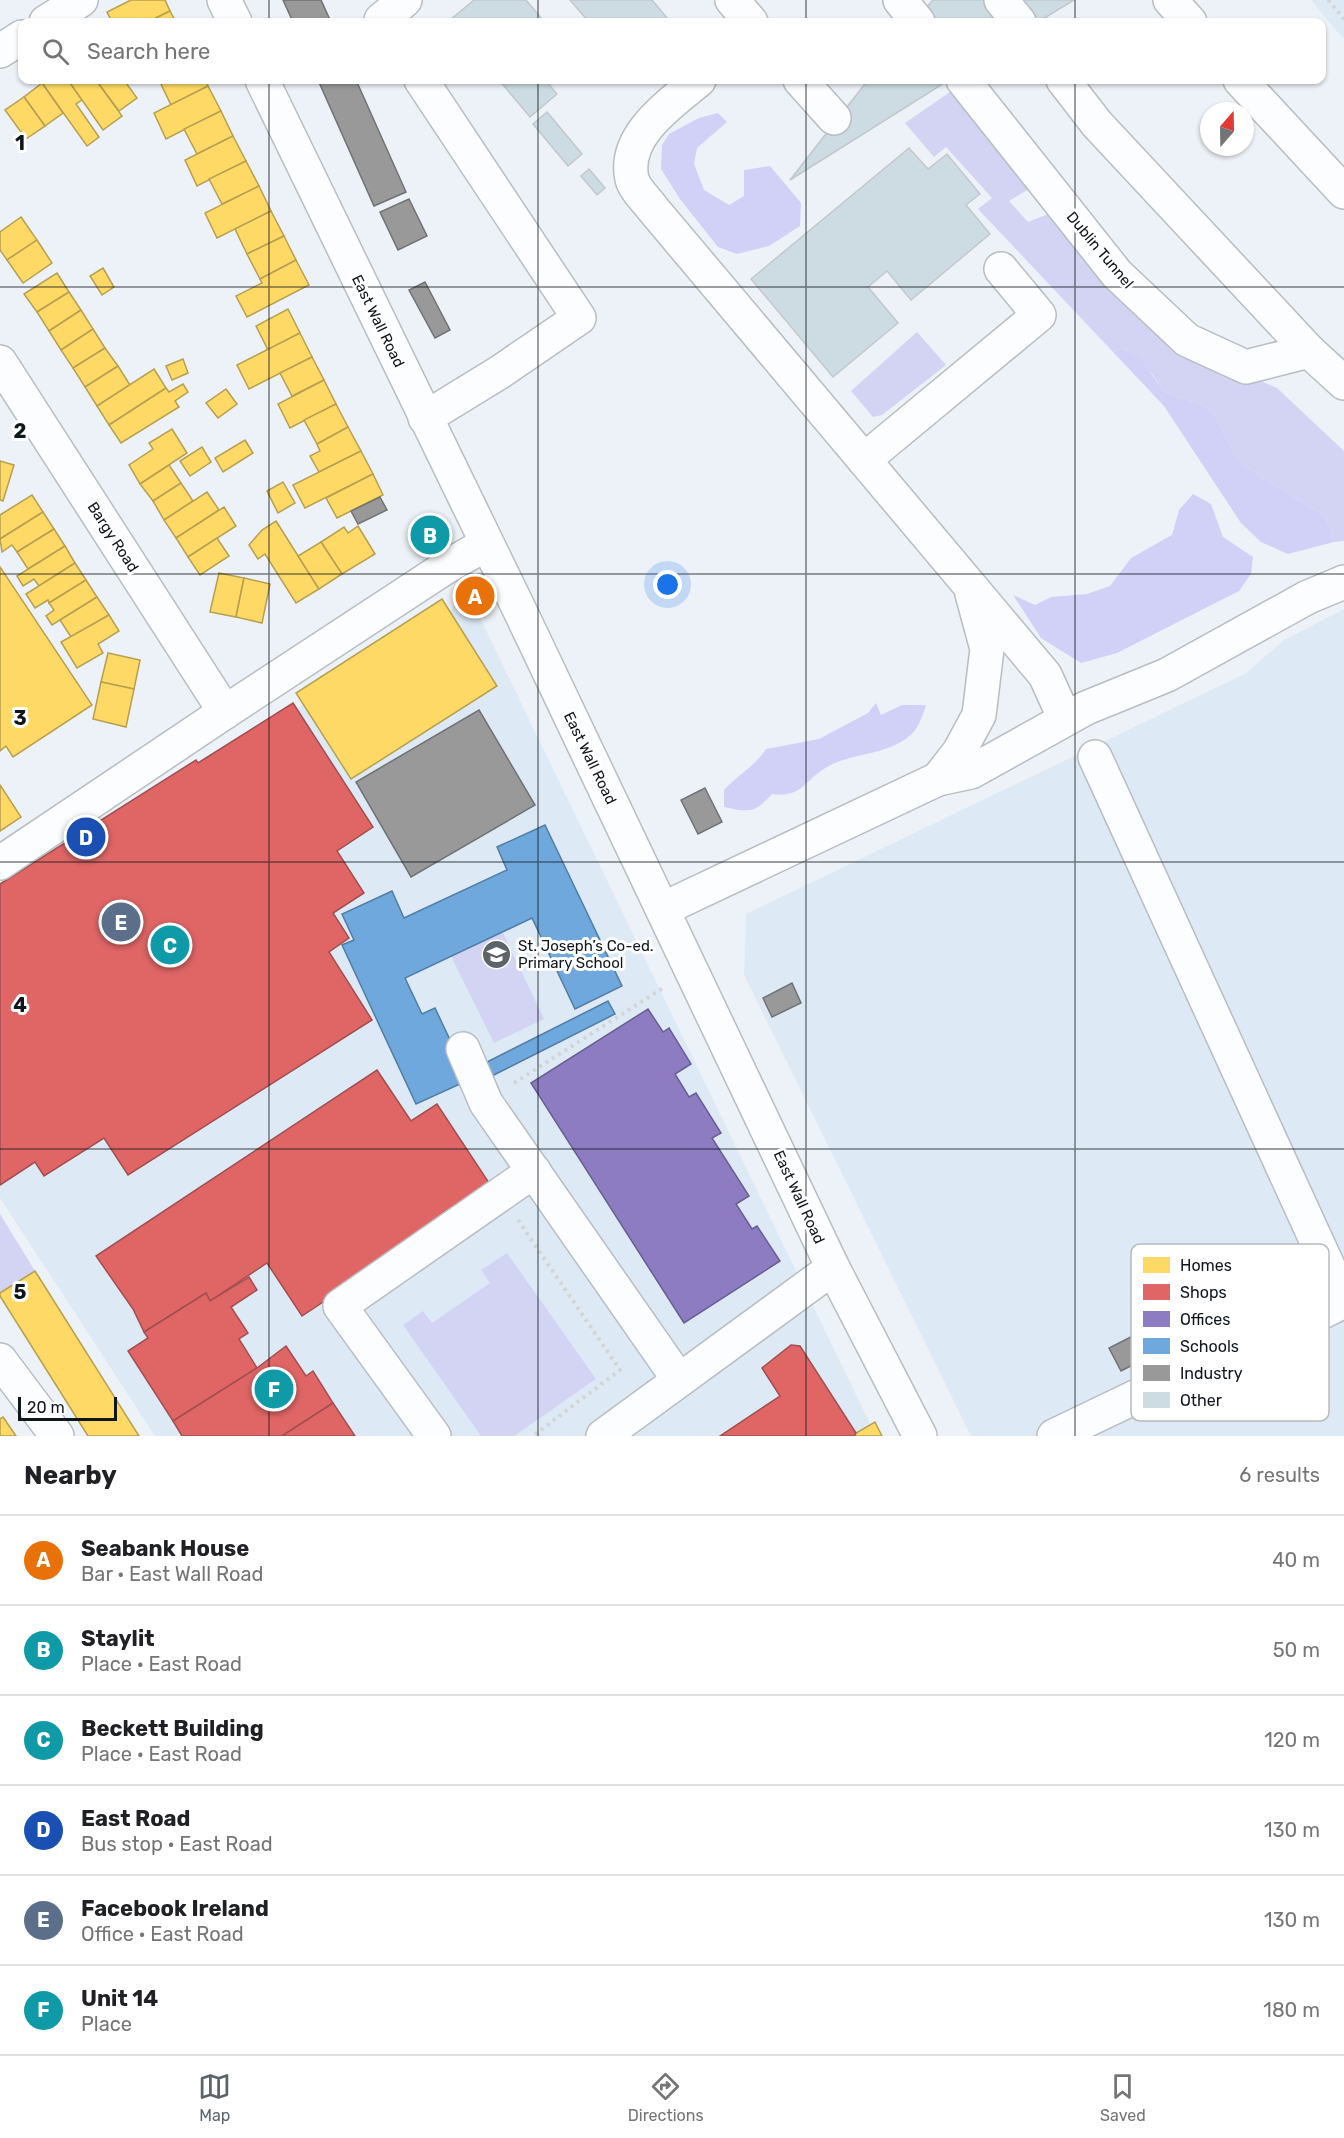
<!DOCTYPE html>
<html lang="en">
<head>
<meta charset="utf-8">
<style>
  :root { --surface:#fff; --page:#f2f2f2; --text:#202124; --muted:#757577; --line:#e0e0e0; --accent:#5d6469 }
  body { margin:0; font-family:Rubik,sans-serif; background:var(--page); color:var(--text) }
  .compass { position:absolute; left:1200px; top:102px; width:54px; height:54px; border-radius:50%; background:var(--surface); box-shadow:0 2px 4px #0004; rotate:20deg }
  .scale { position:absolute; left:18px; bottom:15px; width:99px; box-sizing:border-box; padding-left:6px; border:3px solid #10171c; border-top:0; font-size:16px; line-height:21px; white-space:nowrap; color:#10171c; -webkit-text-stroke:4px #fff; paint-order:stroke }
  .you { position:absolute; left:668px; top:585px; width:21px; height:21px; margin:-15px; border:4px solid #fff; border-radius:50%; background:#1a73e8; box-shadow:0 0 0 9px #1a73e833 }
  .badge { display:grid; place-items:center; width:39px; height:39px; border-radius:50%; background:var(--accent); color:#fff; font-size:20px; font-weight:700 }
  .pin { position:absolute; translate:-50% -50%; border:3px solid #fff; box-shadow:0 2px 6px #0006 }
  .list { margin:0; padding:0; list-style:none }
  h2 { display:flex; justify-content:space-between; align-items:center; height:78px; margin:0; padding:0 24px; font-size:26px }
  h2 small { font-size:20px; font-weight:400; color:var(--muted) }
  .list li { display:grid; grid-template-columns:39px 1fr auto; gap:18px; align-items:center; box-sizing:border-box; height:90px; padding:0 24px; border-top:2px solid var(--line) }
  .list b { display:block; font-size:22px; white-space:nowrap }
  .list p { margin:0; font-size:20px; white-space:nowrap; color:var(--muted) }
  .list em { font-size:20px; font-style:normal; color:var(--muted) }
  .icon { flex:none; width:33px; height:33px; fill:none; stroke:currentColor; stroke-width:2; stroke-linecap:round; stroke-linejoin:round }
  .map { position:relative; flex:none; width:1344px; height:1436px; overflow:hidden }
  .search { position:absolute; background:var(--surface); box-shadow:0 2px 4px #0004; left:18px; right:18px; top:18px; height:66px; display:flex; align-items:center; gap:15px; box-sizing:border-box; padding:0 21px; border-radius:12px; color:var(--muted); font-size:22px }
  .sheet { height:618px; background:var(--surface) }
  nav { display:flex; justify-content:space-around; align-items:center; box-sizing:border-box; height:84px; border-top:2px solid var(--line); background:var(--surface); font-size:16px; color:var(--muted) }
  nav a { display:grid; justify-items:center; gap:3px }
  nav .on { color:var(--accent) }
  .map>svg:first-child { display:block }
</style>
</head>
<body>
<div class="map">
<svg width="1344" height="1436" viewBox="0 0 1344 1436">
  <rect width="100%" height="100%" fill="#edf2f8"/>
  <!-- built -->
  <g fill="#ddeaf6">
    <path d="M1311,0h33v39l-10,-11z"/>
    <path d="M469,596l12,9 -1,13 396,818h-721l-155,-238v-289l275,-187 176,-112 8,-12z"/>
    <path d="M1344,609v827h-373l-227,-461 2,-61 488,-235 12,-6 38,-33z"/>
  </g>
  <!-- green -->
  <g fill="#d3d3f4">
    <path d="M950,92l84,94 -25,15 19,21 25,-10 161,148 63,28 67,63v90l-10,1 -8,-25 -82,-51 -12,-16 -21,-41 -46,-17 -13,-18 -26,-25 -13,3 -135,-143 14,-11 -46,-51 -12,10 -29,-34z"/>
    <path d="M917,332l29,33 -64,50 -9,2 -22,-26z"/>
    <path d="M502,931l42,88 -50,24 -43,-87z"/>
    <path d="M0,1214l35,57 -35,22z"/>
    <path d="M507,1253l89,126 -82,57h-33l-78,-111 20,-14 9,12 58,-40 -9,-13z"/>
  </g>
  <!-- forest -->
  <g fill="#d1d0f7">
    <path d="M718,113l9,9 -30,26 -3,16 10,26 25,15 15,-9v-26l26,-4 31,37 -1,23 -31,20 -32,8 -19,-7 -38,-48 -19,-30 1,-24 7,-11 30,-16z"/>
    <path d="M1125,349l14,9 26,34 46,17 21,41 12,16 82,51 8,25 -46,12 -27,-12 -20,-19 -77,-117 -51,-54z"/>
    <path d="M1193,494l18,10 12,33 30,20 -2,17 -12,17 -122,62 -36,10 -40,-25 -28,-43 22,10 16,-8 36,-3 23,-8 21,-28 41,-23 7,-25z"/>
    <path d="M876,703l5,12 21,-10h24c-5,16 -9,28 -25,37 -22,13 -52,12 -74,25 -23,13 -24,31 -55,27 -18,20 -24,18 -48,13v-17c14,-15 31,-24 42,-41l53,-10 49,-26z"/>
  </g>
  <!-- homes -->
  <g fill="#ffd966" stroke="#b79f50" stroke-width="1.5">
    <path d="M131,0h34l5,11 -22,11h-36l-5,-10z"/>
    <path d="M170,11l6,11h-28z"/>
    <path d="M48,80h20l14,20 -6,4 23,33 -12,9 -45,-63z"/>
    <path d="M68,80h28l26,36 -19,14z"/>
    <path d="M96,80h28l13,18 -18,13z"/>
    <path d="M159,80h46l3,6 -37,19z"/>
    <path d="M42,83l21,30 -18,13 -21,-29z"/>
    <path d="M208,86l13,25 -55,28 -12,-26z"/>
    <path d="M24,97l21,29 -19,13 -21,-29z"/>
    <path d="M221,111l12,25 -36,18 -13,-25z"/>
    <path d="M233,136l13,25 -49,25 -12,-26z"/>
    <path d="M246,161l13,25 -37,18 -13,-25z"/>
    <path d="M259,186l12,25 -54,27 -12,-25z"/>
    <path d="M271,211l13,25 -37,18 -12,-25z"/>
    <path d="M21,217l16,23 -30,20 -7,-10v-18z"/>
    <path d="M284,236l12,24 -36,19 -13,-25z"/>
    <path d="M37,240l15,23 -29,20 -16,-23z"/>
    <path d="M296,260l13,25 -62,32 -11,-21 26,-13 -2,-4z"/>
    <path d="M103,268l11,19 -12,8 -12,-19z"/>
    <path d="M57,273l12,19 -32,20 -13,-18z"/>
    <path d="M69,292l12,18 -32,21 -12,-19z"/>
    <path d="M288,309l12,24 -32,17 -12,-24z"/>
    <path d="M81,310l12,19 -32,21 -12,-19z"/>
    <path d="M93,329l12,19 -32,20 -12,-18z"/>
    <path d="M300,333l12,24 -63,32 -12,-24z"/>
    <path d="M105,348l13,18 -33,21 -12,-19z"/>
    <path d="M312,357l12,23 -32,16 -12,-23z"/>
    <path d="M183,359l5,14 -16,7 -6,-14z"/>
    <path d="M118,366l12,19 -33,21 -12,-19z"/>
    <path d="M154,369l12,19 -57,37 -12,-19z"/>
    <path d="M324,380l12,24 -46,24 -12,-24z"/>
    <path d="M183,384l5,8 -13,9 4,6 -58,36 -12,-18 57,-37 3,4z"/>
    <path d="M226,389l11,15 -19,14 -12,-15z"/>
    <path d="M336,404l12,23 -31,17 -13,-24z"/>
    <path d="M348,427l13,24 -42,21 -9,-16 10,-5 -3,-7z"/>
    <path d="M172,429l15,24 -47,31 -11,-19 24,-16 -4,-6z"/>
    <path d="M245,440l8,13 -30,19 -8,-14z"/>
    <path d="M202,447l9,15 -21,14 -10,-15z"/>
    <path d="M361,451l12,23 -68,34 -12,-23z"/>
    <path d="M0,461l14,4 -11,36 -3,-1z"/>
    <path d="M169,465l12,18 -28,18 -13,-17z"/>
    <path d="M373,474l10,21 -46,23 -11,-20z"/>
    <path d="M283,482l12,21 -17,10 -11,-22z"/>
    <path d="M181,483l12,18 -29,19 -11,-19z"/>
    <path d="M207,492l12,18 -43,28 -12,-18z"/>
    <path d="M32,495l11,17 -43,27v-24z"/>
    <path d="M224,507l12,19 -48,31 -12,-19z"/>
    <path d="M43,512l11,17 -37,23 -5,-7 -10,7 -2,-13z"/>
    <path d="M276,521l43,68 -23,14 -31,-49 -7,5 -9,-14 13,-15z"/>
    <path d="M358,526l17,28 -33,20 -21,-32 23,-15 4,6z"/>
    <path d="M54,529l11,17 -37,23 -11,-17z"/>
    <path d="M217,538l12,18 -29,19 -12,-18z"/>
    <path d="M321,542l21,32 -23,15 -21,-33z"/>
    <path d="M65,546l10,17 -36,23 -5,-7 -11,7 -6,-10z"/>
    <path d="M75,563l11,17 -37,23 -1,-3 -13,8 -9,-14z"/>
    <path d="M0,567l92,138 -79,52 -7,-11 -6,5z"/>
    <path d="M219,573l25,5 -8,39 -26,-5z"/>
    <path d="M244,578l26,6 -8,39 -26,-6z"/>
    <path d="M86,580l11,17 -45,28 -6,-9 8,-6 -5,-7z"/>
    <path d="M97,597l12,18 -38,22 -11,-17z"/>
    <path d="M442,599l55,87 -146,93 -55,-86z"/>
    <path d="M109,615l10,16 -21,13 5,9 -26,15 -16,-26z"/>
    <path d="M108,653l32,7 -6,29 -33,-7z"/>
    <path d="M101,682l33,7 -8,38 -33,-8z"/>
    <path d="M0,785l21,32 -21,14z"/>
    <path d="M35,1271l104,165h-51l-88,-140v-3z"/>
    <path d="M3,1417l13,19h-16v-17z"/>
    <path d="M875,1422l7,14h-28l2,-3z"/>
  </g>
  <!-- shops -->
  <g fill="#e06666" stroke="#a24e50" stroke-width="1.5">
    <path d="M293,703l80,124 -36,24 27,42 -31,20 16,25 -20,14 43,68 -244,155 -24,-37 -60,38 -9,-14 -35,23v-301l196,-124 2,3z"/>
    <path d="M377,1070l34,51 26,-17 56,85 -191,127 -35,-53 -57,38 -4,-8 -62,39 -11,-23 -37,-53z"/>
    <path d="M249,1277l8,13 -26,17 17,26 -9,6 18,29 -84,53 -45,-70 20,-13 -4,-6 62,-39 4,8z"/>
    <path d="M791,1345l9,1 56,87 -2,3h-134l60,-40 -18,-28z"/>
    <path d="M286,1346l20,30 7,-5 20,32 -51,33h-100l-9,-15 84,-53z"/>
    <path d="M333,1403l22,33h-73z"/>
  </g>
  <!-- offices -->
  <path fill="#8e7cc3" stroke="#685e91" stroke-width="1.5" d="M648,1009l15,23 6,-4 22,36 -16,10 14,23 7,-4 25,40 -9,5 37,58 -13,8 16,25 5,-3 23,35 -96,62 -153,-240z"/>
  <!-- schools -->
  <g fill="#6fa8dc" stroke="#527ca2" stroke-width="1.5">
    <path d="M545,825l77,161 -47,23 -43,-91 -127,60 17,36 13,-6 34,72 -53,24 -74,-159 12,-5 -12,-26 50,-23 12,27 103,-48 -10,-23z"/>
    <path d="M608,1001l7,13 -133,67 -7,-13z"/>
  </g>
  <!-- industry -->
  <g fill="#999" stroke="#707274" stroke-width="1.5">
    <path d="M283,0h38l10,22h-38z"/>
    <path d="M318,80h38l50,112 -32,14z"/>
    <path d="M409,199l18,37 -29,14 -18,-38z"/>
    <path d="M425,282l25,48 -15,8 -26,-48z"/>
    <path d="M380,497l7,13 -29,14 -7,-13z"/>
    <path d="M479,710l56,95 -124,72 -55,-95z"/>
    <path d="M705,788l17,34 -24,12 -17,-34z"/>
    <path d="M792,983l9,20 -29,14 -9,-19z"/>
    <path d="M1162,1321l12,23 -53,27 -12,-23z"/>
  </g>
  <!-- building -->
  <g fill="#cddbe2" stroke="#c2c8cd" stroke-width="1.5">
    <path d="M474,0h52l17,20 -3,2h-88l-2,-2z"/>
    <path d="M570,0h82l16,19 -5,3h-74z"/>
    <path d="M933,0h141l-36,22h-124z"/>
    <path d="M499,80h46l12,14 -27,23z"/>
    <path d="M868,80h81l-159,100z"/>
    <path d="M547,112l35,42 -14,12 -35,-42z"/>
    <path d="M909,148l19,21 19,-15 33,40 -14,11 24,29 -79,66 -24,-29 -19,16 30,36 -65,54 -82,-98z"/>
    <path d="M589,169l16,19 -8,7 -16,-19z"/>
  </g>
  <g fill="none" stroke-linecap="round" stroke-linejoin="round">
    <defs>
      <g id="minor">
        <path d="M732,0l19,22"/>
        <path d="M381,20l24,-20"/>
        <path d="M46,22l35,-22"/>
        <path d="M0,51l22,-14"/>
        <path d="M421,80l158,238 -79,54 -75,46"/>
        <path d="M699,80c-27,23 -77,55 -67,99 2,9 15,22 21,30l392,466 20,44"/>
        <path d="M800,80l34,38"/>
        <path d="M0,362l225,350"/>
        <path d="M864,460l175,-145 -38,-46"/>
        <path d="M1095,757l249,544 -57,29 -21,22 -28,16 -61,9"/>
        <path d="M938,779l21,-27 20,-37 8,-66 -15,-55"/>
        <path d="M0,863l225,-151 218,-143 43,-25"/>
        <path d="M663,909l275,-130 33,-7 115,-64 81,-33 141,-78 36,-15"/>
        <path d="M463,1049l23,54 193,277"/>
        <path d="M0,1360l57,76"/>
        <path d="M434,1436l-94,-130 194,-135"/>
        <path d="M603,1436l230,-168"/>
        <path d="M1054,1436l123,-59 73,-48 37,1"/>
      </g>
      <g id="major">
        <path d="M224,0l11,22"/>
        <path d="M262,80l260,535 311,653 87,168"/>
      </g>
      <g id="highway">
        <path d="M900,0l18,22"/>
        <path d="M1001,0l18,22"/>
        <path d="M1170,0l20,22"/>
        <path d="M963,80l154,194 70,66 59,27 63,-16"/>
        <path d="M1063,80l34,44 212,227 35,32"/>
        <path d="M1240,80l104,112"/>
      </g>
    </defs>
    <!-- minor casing -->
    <use href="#minor" stroke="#b8bdc3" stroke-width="36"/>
    <!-- major casing -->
    <use href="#major" stroke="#b8bdc3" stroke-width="36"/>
    <!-- highway casing -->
    <use href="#highway" stroke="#b8bdc3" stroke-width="36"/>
    <!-- path -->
    <g stroke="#d2d4d6" stroke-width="4" stroke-dasharray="3 4.5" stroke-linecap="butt">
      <path d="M1328,0l16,19"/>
      <path d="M514,1083l149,-95"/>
      <path d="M518,1220l102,150 -87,66"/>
    </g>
    <!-- minor -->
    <use href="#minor" stroke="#fcfdfe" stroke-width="33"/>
    <!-- major -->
    <use href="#major" stroke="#fcfdfe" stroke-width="33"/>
    <!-- highway -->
    <use href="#highway" stroke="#fcfdfe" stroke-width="33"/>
  </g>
  <!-- grid -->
  <path fill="none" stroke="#10171c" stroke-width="1.5" stroke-opacity="0.55" d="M269,0v22M538,0v22M806,0v22M1075,0v22M269,80v1356M538,80v1356M806,80v1356M1075,80v1356M0,287h1344M0,574h1344M0,862h1344M0,1149h1344"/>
  <!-- icons -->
  <defs>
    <symbol id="school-disc" viewBox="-11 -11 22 22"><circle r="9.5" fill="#5d6469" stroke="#fff"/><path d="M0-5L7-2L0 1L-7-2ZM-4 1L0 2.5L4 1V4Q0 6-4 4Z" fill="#fff"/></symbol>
  </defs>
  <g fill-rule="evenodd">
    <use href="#school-disc" x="480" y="938" width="33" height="33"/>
  </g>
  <g text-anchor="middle" stroke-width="6" stroke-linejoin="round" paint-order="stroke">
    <!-- street labels -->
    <g font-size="15" fill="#10171c" stroke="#fff">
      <text transform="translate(1100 250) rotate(50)" y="5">Dublin Tunnel</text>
      <text transform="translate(378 321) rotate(64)" y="5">East Wall Road</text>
      <text transform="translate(113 537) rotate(57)" y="5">Bargy Road</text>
      <text transform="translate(590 758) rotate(64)" y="5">East Wall Road</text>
      <text transform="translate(799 1197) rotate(65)" y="5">East Wall Road</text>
    </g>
    <!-- poi labels -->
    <g font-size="15" fill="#10171c" stroke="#fff" text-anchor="start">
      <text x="518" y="951">St. Joseph’s Co-ed.<tspan x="518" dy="17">Primary School</tspan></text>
    </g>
  </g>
  <!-- legend -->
  <rect x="1131" y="1244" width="198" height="177" rx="9" fill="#fff" stroke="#b7b9bb" stroke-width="1.5"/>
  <rect x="1143" y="1257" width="27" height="16" fill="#ffd966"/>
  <rect x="1143" y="1284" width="27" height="16" fill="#e06666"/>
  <rect x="1143" y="1311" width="27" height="16" fill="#8e7cc3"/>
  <rect x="1143" y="1338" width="27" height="16" fill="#6fa8dc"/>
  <rect x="1143" y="1365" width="27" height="16" fill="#999"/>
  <rect x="1143" y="1392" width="27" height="16" fill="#cddbe2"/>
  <g font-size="16" fill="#10171c">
    <text x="1180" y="1271">Homes</text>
    <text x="1180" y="1298">Shops</text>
    <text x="1180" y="1325">Offices</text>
    <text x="1180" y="1352">Schools</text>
    <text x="1180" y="1379">Industry</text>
    <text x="1180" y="1406">Other</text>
  </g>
  <g font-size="20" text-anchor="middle" font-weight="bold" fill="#10171c" stroke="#fff" stroke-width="6" stroke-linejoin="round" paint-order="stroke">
    <text x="20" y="150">1</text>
    <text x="20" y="438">2</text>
    <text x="20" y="725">3</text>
    <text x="20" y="1012">4</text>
    <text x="20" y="1299">5</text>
  </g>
</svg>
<svg class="compass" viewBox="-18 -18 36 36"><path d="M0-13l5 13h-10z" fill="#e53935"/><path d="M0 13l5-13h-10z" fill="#757577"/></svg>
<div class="scale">20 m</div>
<div class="you"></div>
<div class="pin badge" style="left:475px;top:596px;background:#e8710a">A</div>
<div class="pin badge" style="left:430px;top:535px;background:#0f9aa8">B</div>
<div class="pin badge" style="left:170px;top:945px;background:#0f9aa8">C</div>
<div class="pin badge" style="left:86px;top:837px;background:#1a4fb4">D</div>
<div class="pin badge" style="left:121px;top:922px;background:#5c6f8a">E</div>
<div class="pin badge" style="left:274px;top:1389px;background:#0f9aa8">F</div>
<div class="search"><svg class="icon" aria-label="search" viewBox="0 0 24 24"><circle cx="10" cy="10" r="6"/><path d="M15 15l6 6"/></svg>Search here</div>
</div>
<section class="sheet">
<h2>Nearby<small>6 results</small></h2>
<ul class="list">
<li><span class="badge" style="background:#e8710a">A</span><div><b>Seabank House</b><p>Bar · East Wall Road</p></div><em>40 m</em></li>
<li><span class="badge" style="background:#0f9aa8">B</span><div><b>Staylit</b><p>Place · East Road</p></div><em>50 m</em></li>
<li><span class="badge" style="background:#0f9aa8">C</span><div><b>Beckett Building</b><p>Place · East Road</p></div><em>120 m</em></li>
<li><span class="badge" style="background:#1a4fb4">D</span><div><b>East Road</b><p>Bus stop · East Road</p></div><em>130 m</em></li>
<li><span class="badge" style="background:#5c6f8a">E</span><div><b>Facebook Ireland</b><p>Office · East Road</p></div><em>130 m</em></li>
<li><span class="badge" style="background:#0f9aa8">F</span><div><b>Unit 14</b><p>Place</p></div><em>180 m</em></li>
</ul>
</section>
<nav>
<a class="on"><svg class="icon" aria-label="map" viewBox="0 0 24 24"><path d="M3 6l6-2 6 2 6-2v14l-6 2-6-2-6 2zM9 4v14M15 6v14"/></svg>Map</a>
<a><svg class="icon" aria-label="directions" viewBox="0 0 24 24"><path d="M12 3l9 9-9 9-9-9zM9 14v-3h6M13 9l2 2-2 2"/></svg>Directions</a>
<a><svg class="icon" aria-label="saved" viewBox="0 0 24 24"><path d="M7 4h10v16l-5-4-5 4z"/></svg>Saved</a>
</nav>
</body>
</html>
